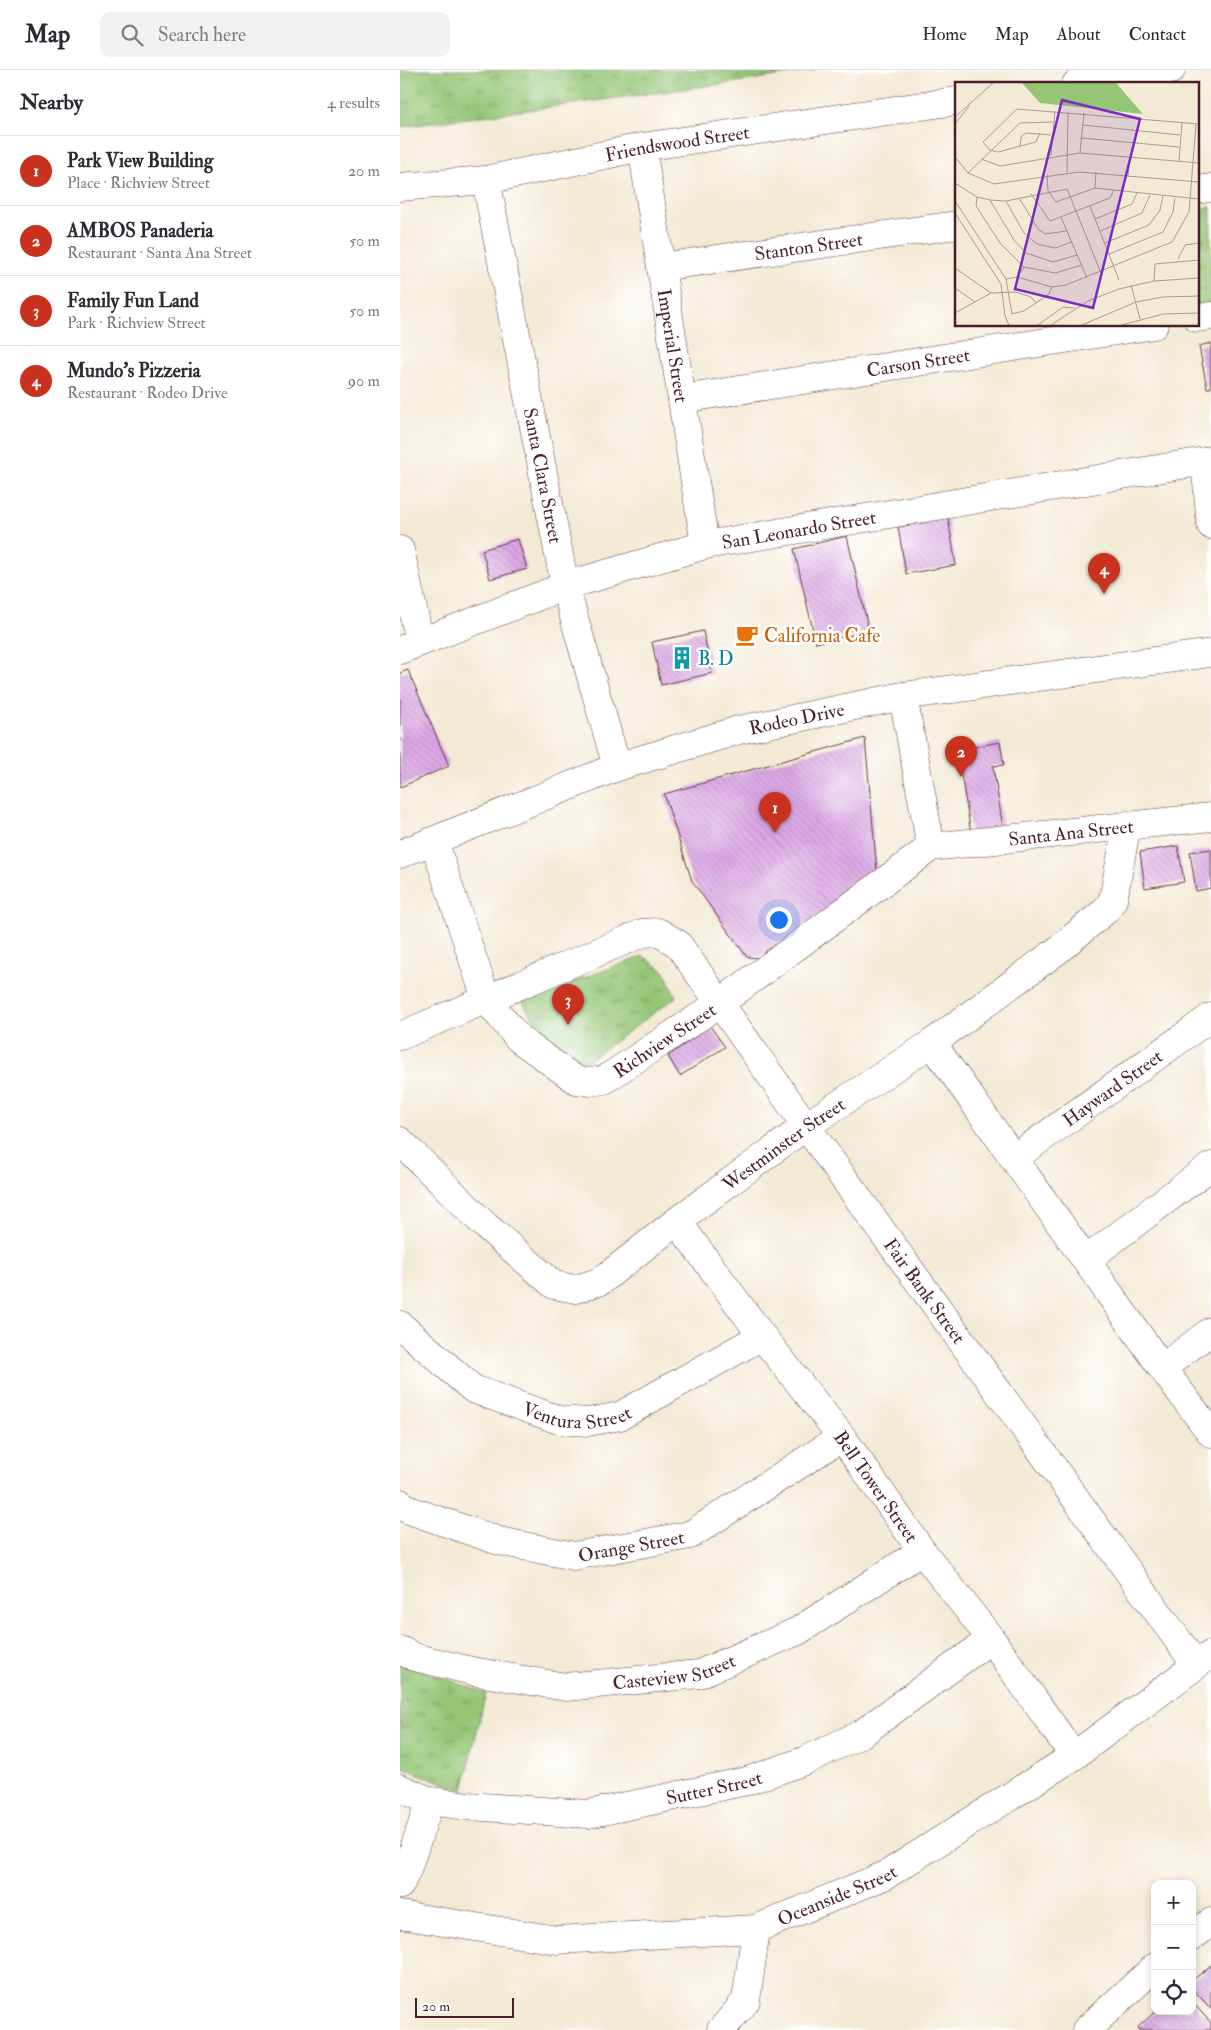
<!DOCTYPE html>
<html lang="en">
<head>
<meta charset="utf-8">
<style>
  :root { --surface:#fff; --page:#f2f2f3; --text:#2b2b33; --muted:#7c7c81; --line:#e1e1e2; --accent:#c8321e }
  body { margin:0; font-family:"IM FELL Double Pica",serif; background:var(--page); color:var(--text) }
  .controls { position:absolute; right:15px; bottom:15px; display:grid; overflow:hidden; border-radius:10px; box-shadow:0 2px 8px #0003 }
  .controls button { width:45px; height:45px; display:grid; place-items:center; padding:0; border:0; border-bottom:1px solid var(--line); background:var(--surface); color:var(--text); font:25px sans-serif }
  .scale { position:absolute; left:15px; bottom:12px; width:99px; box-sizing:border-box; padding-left:5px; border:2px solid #4a1f2b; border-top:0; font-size:14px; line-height:18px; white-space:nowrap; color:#4a1f2b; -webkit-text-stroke:4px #fff; paint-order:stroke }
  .you { position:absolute; left:378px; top:849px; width:18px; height:18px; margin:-12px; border:4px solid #fff; border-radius:50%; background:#1a73e8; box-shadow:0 0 0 8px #1a73e833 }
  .badge { display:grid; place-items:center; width:32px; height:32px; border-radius:50%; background:var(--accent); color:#fff; font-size:16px; font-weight:700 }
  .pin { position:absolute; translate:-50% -41px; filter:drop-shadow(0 1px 2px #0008) }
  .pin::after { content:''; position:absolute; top:26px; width:18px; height:15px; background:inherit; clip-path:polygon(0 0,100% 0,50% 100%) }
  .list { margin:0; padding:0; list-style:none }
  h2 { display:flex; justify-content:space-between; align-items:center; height:65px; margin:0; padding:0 20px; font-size:21px }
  h2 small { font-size:16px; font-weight:400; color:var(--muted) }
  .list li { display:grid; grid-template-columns:32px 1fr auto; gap:15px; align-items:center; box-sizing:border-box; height:70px; padding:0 20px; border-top:1px solid var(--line) }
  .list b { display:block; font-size:19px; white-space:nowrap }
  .list p { margin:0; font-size:16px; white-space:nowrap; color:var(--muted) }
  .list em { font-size:16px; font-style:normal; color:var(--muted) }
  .icon { flex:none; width:28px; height:28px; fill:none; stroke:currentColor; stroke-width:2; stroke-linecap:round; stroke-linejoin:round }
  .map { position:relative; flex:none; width:811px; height:1960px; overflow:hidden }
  header { display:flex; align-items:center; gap:30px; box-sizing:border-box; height:70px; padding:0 25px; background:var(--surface); border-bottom:1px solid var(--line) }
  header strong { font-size:24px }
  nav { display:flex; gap:28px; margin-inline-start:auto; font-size:18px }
  .search { width:350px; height:45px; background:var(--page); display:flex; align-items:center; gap:12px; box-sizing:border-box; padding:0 18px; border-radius:10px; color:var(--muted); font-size:19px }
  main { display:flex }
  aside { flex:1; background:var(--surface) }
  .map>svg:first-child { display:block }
</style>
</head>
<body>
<header>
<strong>Map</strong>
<div class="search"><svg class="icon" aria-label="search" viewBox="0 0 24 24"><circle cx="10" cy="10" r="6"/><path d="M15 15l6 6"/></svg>Search here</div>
<nav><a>Home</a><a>Map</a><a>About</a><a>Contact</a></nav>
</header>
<main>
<aside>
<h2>Nearby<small>4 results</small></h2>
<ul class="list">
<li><span class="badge">1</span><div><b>Park View Building</b><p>Place · Richview Street</p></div><em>20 m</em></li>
<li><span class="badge">2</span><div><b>AMBOS Panaderia</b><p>Restaurant · Santa Ana Street</p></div><em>50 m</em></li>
<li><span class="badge">3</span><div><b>Family Fun Land</b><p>Park · Richview Street</p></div><em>50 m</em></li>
<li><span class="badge">4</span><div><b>Mundo’s Pizzeria</b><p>Restaurant · Rodeo Drive</p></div><em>90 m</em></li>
</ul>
</aside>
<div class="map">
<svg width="811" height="1960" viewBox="0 0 811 1960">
  <defs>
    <pattern id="grass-tufts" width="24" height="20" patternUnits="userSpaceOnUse" patternTransform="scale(1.25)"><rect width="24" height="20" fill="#94c676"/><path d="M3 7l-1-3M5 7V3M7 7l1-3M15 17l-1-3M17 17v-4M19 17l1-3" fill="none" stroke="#7ba061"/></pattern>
    <pattern id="building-back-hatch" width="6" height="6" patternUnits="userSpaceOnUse" patternTransform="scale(1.25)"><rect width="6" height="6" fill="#dba8e4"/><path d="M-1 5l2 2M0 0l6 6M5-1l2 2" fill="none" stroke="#bd90c4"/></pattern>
  </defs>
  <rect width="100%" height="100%" fill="#fff"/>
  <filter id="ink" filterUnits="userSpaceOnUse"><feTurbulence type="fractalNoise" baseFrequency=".02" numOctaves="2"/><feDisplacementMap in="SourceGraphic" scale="10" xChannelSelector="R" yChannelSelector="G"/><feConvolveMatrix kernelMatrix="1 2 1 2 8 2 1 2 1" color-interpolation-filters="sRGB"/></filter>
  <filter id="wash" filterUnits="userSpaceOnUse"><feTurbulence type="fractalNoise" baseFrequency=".0096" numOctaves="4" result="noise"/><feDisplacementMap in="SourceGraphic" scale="20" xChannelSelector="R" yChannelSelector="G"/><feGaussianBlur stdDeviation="1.12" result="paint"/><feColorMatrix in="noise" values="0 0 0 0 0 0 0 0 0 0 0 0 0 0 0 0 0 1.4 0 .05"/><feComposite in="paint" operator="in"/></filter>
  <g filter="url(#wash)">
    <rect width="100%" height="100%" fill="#f2ead4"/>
    <!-- grass -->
    <g fill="url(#grass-tufts)" stroke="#6f7250">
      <path d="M0,0h415l-71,11 -344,46z"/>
      <path d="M811,137v99l-14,2v-99z"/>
      <path d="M243,886l21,15 12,26 -95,69 -28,-17 -31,-48z"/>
      <path d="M0,1593l86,30 -23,97 -63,-23z"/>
    </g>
    <g id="blocks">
      <!-- building -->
      <g fill="url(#building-back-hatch)">
        <path d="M811,273v45h-4l-8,-42z"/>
        <path d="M548,448l8,47 -50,9 -8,-47z"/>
        <path d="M447,466l22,95 -53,12 -22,-94z"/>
        <path d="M118,469l9,30 -37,10 -8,-29z"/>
        <path d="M303,561l9,42 -51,12 -9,-43z"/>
        <path d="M8,600l41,96 -49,21v-114z"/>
        <path d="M465,668l12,134 -119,86 -11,-1 -55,-76 -28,-87z"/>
        <path d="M600,672l4,23 -11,1 10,62 -32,5 -14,-83z"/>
        <path d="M778,776l6,36 -39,6 -5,-36z"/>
        <path d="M811,779v39l-15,3 -6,-39z"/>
        <path d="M310,956l15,21 -45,29 -12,-20z"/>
        <path d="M811,1895v44l-19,-21v-7z"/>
        <path d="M792,1932l19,21v7h-71l-2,-3 18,-16h36z"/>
      </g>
    </g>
  </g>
  <g filter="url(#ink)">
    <use href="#blocks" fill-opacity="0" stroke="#633d44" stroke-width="1"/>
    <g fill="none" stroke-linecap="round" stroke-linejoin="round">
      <defs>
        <g id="minor">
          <path d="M676,14l95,-14"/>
          <path id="s1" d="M242,77l63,398"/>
          <path id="s2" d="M86,110l79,406 52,181"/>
          <path id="s3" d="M0,117l86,-7 156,-33 314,-46"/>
          <path d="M797,120l14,-2"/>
          <path id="s4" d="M261,197l295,-42"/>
          <path d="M797,248l14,-2"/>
          <path id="s5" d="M282,329l472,-74"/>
          <path d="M805,391l6,64"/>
          <path d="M0,480l20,92"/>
          <path id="s6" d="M0,580l165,-64 140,-41 506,-85"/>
          <path d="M503,626l28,151"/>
          <path id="s7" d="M34,771l52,158 33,40 57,41 13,2 15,-2 116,-77 211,-156 280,-30"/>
          <path id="s8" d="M0,784l217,-87 122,-37 164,-34 308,-43"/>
          <path id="s9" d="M0,966l243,-103 15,-1 20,12 128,182 390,539"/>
          <path d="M532,973l230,325 49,65"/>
          <path id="s10" d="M0,1071l86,85 68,59 22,4 25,-8 76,-60 129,-95 126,-83 126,-93 47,-39 8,-11 14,-75"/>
          <path id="s11" d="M614,1088l197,-141"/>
          <path id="s12" d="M277,1151l85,115 80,101 80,114 69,88 83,117"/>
          <path d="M686,1190l125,-94"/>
          <path id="s13" d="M0,1255l73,64 86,31 29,2 32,-6 142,-80"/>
          <path d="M762,1298l49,-37"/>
          <path id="s14" d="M0,1433l9,7 90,31 75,15 116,-21 152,-98"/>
          <path id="s15" d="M0,1580l14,7 58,14 94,16 133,-13 99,-43 124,-80"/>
          <path id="s16" d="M0,1718l30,13 38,5 120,8 159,-33 57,-20 57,-27 130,-95"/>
          <path d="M0,1815l7,-15 23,-69"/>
          <path id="s17" d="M0,1845l157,25 199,-11 130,-54 188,-119 136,-101"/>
          <path d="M792,1867l19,-15"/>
          <path d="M321,1960l25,-29 10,-72"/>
          <path d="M686,1960l69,-63"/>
        </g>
      </defs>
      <!-- minor casing -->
      <use href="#minor" stroke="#633d44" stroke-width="29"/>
      <!-- minor -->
      <use href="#minor" stroke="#fff" stroke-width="28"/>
    </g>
  </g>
  <!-- icons -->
  <defs>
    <symbol id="cafe-bare" viewBox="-9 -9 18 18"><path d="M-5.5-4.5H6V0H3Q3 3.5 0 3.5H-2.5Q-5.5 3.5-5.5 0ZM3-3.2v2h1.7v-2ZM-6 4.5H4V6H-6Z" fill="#e8710a" stroke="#fff" stroke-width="2.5" paint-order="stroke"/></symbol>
    <symbol id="building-bare" viewBox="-9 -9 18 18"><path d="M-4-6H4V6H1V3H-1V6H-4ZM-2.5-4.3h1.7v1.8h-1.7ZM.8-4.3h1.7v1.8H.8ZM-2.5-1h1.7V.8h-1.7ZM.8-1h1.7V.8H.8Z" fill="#0f9aa8" stroke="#fff" stroke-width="2.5" paint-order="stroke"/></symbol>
  </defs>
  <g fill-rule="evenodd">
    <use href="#cafe-bare" x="331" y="549" width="32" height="32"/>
    <use href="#building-bare" x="266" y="572" width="32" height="32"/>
  </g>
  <g text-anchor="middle" stroke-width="5" stroke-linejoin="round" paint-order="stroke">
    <!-- street labels -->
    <g font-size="19" fill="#4a1f2b" stroke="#fff">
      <text dy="7" stroke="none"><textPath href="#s3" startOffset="281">Friendswood Street</textPath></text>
      <text dy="7" stroke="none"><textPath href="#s4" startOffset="149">Stanton Street</textPath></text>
      <text dy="7" stroke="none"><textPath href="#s1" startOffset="201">Imperial Street</textPath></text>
      <text dy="7" stroke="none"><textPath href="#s5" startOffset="239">Carson Street</textPath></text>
      <text dy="7" stroke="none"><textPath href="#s2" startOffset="301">Santa Clara Street</textPath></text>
      <text dy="7" stroke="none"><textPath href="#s6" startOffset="418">San Leonardo Street</textPath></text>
      <text dy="7" stroke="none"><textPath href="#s8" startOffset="420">Rodeo Drive</textPath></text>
      <text dy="7" stroke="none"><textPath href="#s7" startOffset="859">Santa Ana Street</textPath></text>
      <text dy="7" stroke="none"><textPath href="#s7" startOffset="389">Richview Street</textPath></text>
      <text dy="7" stroke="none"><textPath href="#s11" startOffset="121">Hayward Street</textPath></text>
      <text dy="7" stroke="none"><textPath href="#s10" startOffset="488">Westminster Street</textPath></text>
      <text dy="7" stroke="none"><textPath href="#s9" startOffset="728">Fair Bank Street</textPath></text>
      <text dy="7" stroke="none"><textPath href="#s13" startOffset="206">Ventura Street</textPath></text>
      <text dy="7" stroke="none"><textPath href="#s12" startOffset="332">Bell Tower Street</textPath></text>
      <text dy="7" stroke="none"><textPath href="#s14" startOffset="241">Orange Street</textPath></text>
      <text dy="7" stroke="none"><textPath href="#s15" startOffset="280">Casteview Street</textPath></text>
      <text dy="7" stroke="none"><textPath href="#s16" startOffset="320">Sutter Street</textPath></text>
      <text dy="7" stroke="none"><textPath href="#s17" startOffset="446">Oceanside Street</textPath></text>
    </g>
    <!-- food labels -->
    <g font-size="19" fill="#c56008" stroke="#fff" text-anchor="start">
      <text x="364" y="572">California Cafe</text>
    </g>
    <!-- culture labels -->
    <g font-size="19" fill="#0d838f" stroke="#fff" text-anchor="start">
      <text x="298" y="595">B. D</text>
    </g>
  </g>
  <!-- overview -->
  <g transform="translate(555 12)">
    <rect width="244" height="244" fill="#f2ead4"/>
    <path d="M67,1h94l27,31 -103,-11z" fill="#94c676"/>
    <path fill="none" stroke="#af9990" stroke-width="1" d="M0,35l38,-34M0,42l14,-18M128,43l97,10M85,51l-4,9 -38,10 -8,-2 -7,-8 34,-33 182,15M127,56l97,9M65,64l1,-9 5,-4 25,2M125,71l4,-40M96,73l4,-44M0,75l13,16 26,11 85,-12 120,10M26,77l19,7 80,-13 119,10M224,79l3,-38M112,90l1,-59M13,91l52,-50 33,-1M92,93l1,16 8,11 39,-14 104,11M173,94l2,-19M0,101l22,14 13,3 16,1 61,-12 34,84M140,106l1,-16M76,112l19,27 60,-23 4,-8M22,115l-1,9 24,37 24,24 31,6 27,-8M64,116l19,31 7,5 22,-3M35,118l24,40 12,13 27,9 24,-7M0,119l51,78 6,35M51,119l18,32 13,11 18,4 17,-6M135,124l29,74M0,131l46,71 4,32 4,9M106,135l26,61M140,137l37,-15 5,-11M145,149l42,-18 8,-18M150,161l44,-18 11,-15 3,-14M154,172l54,-22 10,-20 2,-14M223,177l7,-14 14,-2M0,186l36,25M62,195l35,10 14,-2 106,-43 17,-30 7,-88M51,197l11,-2 7,-10M199,199l1,-17 44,-4M176,203l9,34M0,206l20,14M0,231l36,-20 25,-1 15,5 5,6M56,232l13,-3 25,-17 3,-7M83,243l25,-18 12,1M96,243l37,-24 31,-12 35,-8 45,-3M127,243l54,-23 27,-5 36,-1M167,243l41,-11 36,-1"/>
    <path fill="#7b2cbf" fill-opacity="0.15" stroke="#7b2cbf" stroke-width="2.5" d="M107,18l78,19 -47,189 -78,-19z"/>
    <rect width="244" height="244" fill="none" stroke="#4a1f2b" stroke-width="2.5"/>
  </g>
</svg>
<div class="controls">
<button>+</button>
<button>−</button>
<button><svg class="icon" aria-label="locate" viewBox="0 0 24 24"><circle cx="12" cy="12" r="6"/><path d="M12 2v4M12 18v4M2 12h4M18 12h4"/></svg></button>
</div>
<div class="scale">20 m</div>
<div class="you"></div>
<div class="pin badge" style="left:375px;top:763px">1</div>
<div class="pin badge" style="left:561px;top:707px">2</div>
<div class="pin badge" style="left:168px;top:955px">3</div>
<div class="pin badge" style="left:704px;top:524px">4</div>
</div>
</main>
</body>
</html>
